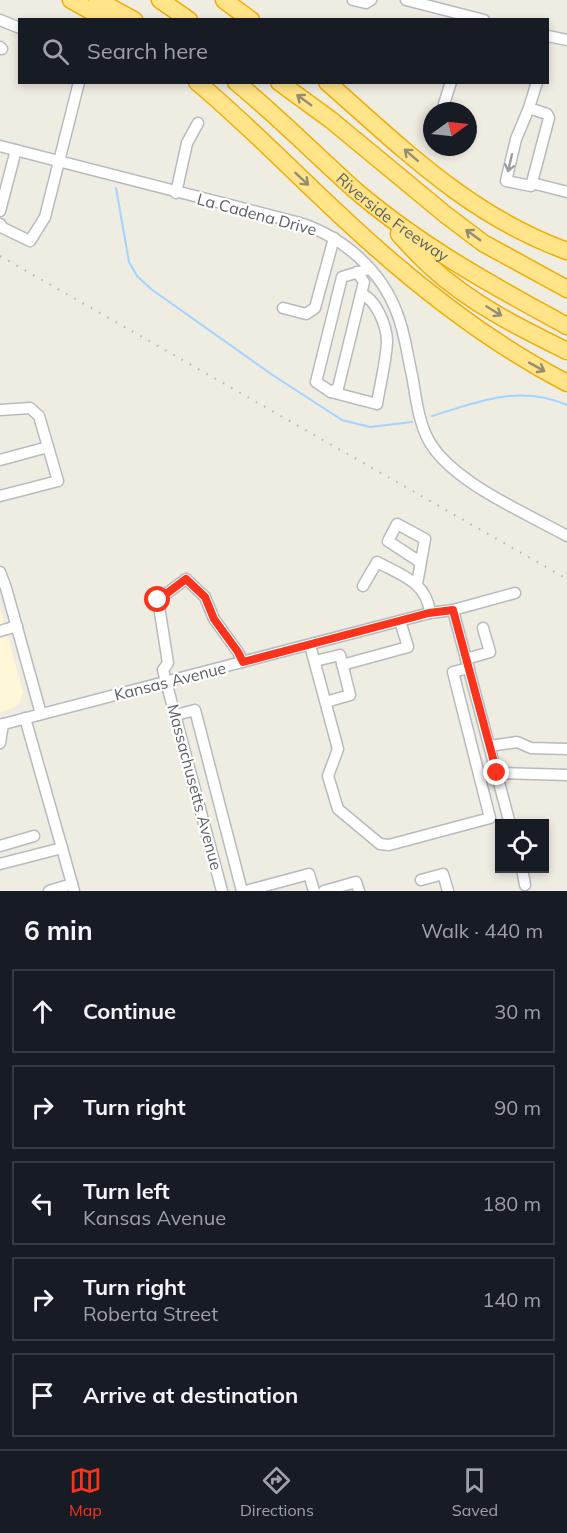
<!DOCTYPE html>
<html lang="en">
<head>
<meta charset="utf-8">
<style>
  :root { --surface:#171b24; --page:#242831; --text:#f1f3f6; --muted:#9ea1a6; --line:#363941; --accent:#fa331c }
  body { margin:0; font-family:Mulish,sans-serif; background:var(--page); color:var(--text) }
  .controls { position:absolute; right:18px; bottom:18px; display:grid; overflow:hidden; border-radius:0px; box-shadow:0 3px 9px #0003 }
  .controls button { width:54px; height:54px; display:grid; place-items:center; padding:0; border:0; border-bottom:2px solid var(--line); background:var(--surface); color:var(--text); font:30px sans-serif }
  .compass { position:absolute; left:423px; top:102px; width:54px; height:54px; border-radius:50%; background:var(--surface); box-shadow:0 3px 9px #0003; rotate:75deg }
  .stop { position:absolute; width:18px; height:18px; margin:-14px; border:4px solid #fa331c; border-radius:50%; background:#fff }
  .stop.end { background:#fa331c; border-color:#fff; box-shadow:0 2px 6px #0008 }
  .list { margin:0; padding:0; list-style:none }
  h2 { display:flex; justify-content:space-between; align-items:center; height:78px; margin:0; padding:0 24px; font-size:26px }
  h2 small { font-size:20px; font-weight:400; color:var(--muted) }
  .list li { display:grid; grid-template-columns:39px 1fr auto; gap:18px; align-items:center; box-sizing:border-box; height:84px; margin:0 12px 12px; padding:0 12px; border:2px solid var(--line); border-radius:0px }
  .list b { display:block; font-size:22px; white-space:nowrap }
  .list p { margin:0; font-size:20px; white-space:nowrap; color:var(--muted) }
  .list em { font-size:20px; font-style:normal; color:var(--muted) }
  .icon { flex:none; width:33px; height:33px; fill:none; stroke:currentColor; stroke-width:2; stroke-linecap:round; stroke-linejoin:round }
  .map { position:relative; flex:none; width:567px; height:891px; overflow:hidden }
  .search { position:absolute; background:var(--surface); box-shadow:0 3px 9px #0003; left:18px; right:18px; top:18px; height:66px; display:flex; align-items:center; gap:15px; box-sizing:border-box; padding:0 21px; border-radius:0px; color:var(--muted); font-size:22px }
  .sheet { height:558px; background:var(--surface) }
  nav { display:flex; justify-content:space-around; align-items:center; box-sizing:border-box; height:84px; border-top:2px solid var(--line); background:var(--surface); font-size:16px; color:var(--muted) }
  nav a { display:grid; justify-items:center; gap:3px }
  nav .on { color:var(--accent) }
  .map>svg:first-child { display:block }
</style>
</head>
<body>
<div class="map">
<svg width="567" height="891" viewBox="0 0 567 891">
  <rect width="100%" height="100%" fill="#efece2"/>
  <!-- commercial -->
  <path fill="#fff7d7" d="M0,608l23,84 -3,11 -7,5 -13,4z"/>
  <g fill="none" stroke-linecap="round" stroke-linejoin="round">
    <!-- stream -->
    <g stroke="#a2d4ff" stroke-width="2">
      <path d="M116,188l13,74 8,14 14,13 123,87 68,44 28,7 42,-5"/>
      <path d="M432,416c46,-14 87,-32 135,-11"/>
    </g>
    <defs>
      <g id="minor">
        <path d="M353,0l13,3 5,-3"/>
        <path d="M406,0l78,20"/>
        <path d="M0,20l20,8"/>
        <path d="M548,36l19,4"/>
        <path d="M0,47l2,2"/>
        <path d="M444,104l7,-22"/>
        <path d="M529,108l18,6 2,4 -18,68 -25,-5 10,-42 13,-31 8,-26"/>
        <path d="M0,146l300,77c43,14 81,47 97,90 8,20 10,41 15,62 4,22 6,46 17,66 23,41 97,72 138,95"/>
        <path d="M532,183l35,9"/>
        <path d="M176,193l11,-50 11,-20"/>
        <path d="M0,211l16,-61"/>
        <path d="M0,224l3,4 27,13 15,-24 34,-135"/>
        <path d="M357,272l7,10 -3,12 -23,94 -7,4 -15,-10 26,-105 27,-8"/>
        <path d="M283,308l23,6 9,-6 19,-70"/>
        <path d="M331,392l46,12c3,-20 9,-41 10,-62 0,-16 -11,-43 -26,-48"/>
        <path d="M0,410l30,-2 9,8 19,65 -58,15"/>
        <path d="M0,460l48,-13"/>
        <path d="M0,572l6,16 35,126"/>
        <path d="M417,584l8,-45 -28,-15 -9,17 32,21"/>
        <path d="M363,586l14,-24c24,13 50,20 53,51"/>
        <path d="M453,610l57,214"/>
        <path d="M0,631l17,-5"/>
        <path d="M310,645l28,104 -10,27 10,33 42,35 9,1 101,-27 -37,-146 16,-4"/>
        <path d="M466,659l24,-7 -7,-24"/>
        <path d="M315,661l25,-6 10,40 -24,7"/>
        <path d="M342,665l66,-18 -8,-26"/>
        <path d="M176,715l19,-5 47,181"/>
        <path d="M25,718l37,130"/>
        <path d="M0,725l430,-112 23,-3 62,-17"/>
        <path d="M0,743l3,-19"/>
        <path d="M490,746l27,-4 14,6 36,1"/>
        <path d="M497,773l70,2"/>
        <path d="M0,846l34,-10"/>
        <path d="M0,864l62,-16 12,43"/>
        <path d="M522,868l3,17"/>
        <path d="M421,880l22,-6 5,17"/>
        <path d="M49,891l23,-7"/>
        <path d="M222,891l-59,-221 5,-7 -10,-63 28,-21 19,18 9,22 24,33 5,10"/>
        <path d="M246,891l63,-17 5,17"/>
        <path d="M324,891l32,-9 3,9"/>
      </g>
      <g id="highway">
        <path d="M71,0l36,20"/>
        <path d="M97,0l37,20"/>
        <path d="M160,0l29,20"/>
        <path d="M224,0l27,20"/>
        <path d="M197,82c55,46 104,98 157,146 65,60 134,114 213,155"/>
        <path id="s1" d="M236,82c41,34 79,72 119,108 64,55 138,96 212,136"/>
        <path d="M279,82l52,38 115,95 37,28 84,46"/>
        <path d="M327,82c76,67 143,134 240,169"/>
        <path d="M399,234c10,11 21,23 32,33 39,36 89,61 136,84"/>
      </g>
    </defs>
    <!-- minor casing -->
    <use href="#minor" stroke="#b7bac0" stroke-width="13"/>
    <!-- highway casing -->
    <use href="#highway" stroke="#f1ac00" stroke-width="19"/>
    <!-- minor -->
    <use href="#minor" stroke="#fff" stroke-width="10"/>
    <!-- highway -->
    <use href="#highway" stroke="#ffe489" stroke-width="16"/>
    <!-- rail -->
    <path stroke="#b4b5b5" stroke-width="2" stroke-dasharray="1.5 8" stroke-linecap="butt" d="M0,256l567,323"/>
  </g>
  <!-- one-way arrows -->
  <defs><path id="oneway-shaft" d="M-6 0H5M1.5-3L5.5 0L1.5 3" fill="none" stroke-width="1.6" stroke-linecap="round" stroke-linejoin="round" transform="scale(1.5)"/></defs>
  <g stroke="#948d71">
    <use href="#oneway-shaft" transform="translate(304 100) rotate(-144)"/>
    <use href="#oneway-shaft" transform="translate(411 155) rotate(-139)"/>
    <use href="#oneway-shaft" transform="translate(302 179) rotate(43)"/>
    <use href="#oneway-shaft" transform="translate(473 235) rotate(-144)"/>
    <use href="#oneway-shaft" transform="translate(494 311) rotate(32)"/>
    <use href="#oneway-shaft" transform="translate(537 367) rotate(29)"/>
  </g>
  <use stroke="#9c9ea2" href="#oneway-shaft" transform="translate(510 163) rotate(103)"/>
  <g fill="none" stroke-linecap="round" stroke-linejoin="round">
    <!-- route -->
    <path stroke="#fa331c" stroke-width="8" d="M158,600l28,-21 19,18 9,22 24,33 5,10 186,-49 24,-3 44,163"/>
  </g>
  <g text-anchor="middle" stroke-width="4.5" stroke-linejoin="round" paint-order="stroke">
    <!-- street labels -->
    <g font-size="16" fill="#5a5e64" stroke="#fff">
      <text transform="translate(257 214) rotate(15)" y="6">La Cadena Drive</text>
      <text dy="6" stroke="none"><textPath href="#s1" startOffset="207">Riverside Freeway</textPath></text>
      <text transform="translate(170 681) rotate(-14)" y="6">Kansas Avenue</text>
      <text transform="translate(195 787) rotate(75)" y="6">Massachusetts Avenue</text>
    </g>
  </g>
</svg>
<div class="controls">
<button><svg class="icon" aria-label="locate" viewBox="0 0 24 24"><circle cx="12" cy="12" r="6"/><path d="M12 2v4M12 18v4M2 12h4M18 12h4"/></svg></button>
</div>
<svg class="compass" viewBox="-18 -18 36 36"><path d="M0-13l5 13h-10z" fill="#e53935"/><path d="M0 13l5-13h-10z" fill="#9ea1a6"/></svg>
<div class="stop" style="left:158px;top:600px"></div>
<div class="stop end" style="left:497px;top:773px"></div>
<div class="search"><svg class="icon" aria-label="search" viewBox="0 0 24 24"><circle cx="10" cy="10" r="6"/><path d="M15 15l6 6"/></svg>Search here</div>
</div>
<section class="sheet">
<h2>6 min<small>Walk · 440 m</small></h2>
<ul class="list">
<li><svg class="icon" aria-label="ahead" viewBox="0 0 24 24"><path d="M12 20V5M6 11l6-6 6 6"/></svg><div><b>Continue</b></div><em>30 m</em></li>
<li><svg class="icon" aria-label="right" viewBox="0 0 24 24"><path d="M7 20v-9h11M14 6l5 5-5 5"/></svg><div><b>Turn right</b></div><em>90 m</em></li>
<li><svg class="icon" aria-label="left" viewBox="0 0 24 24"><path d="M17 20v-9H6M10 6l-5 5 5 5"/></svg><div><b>Turn left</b><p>Kansas Avenue</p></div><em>180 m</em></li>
<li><svg class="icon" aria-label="right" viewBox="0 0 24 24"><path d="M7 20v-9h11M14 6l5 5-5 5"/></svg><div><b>Turn right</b><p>Roberta Street</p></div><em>140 m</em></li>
<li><svg class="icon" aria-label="arrive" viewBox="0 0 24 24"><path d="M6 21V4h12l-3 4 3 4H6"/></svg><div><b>Arrive at destination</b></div></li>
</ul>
</section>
<nav>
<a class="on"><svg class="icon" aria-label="map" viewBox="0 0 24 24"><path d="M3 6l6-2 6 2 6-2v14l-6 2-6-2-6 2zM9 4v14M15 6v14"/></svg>Map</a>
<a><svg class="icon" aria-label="directions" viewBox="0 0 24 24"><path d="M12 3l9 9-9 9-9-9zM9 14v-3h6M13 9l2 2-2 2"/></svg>Directions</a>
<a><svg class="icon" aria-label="saved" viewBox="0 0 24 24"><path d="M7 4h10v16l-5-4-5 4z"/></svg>Saved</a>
</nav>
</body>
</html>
